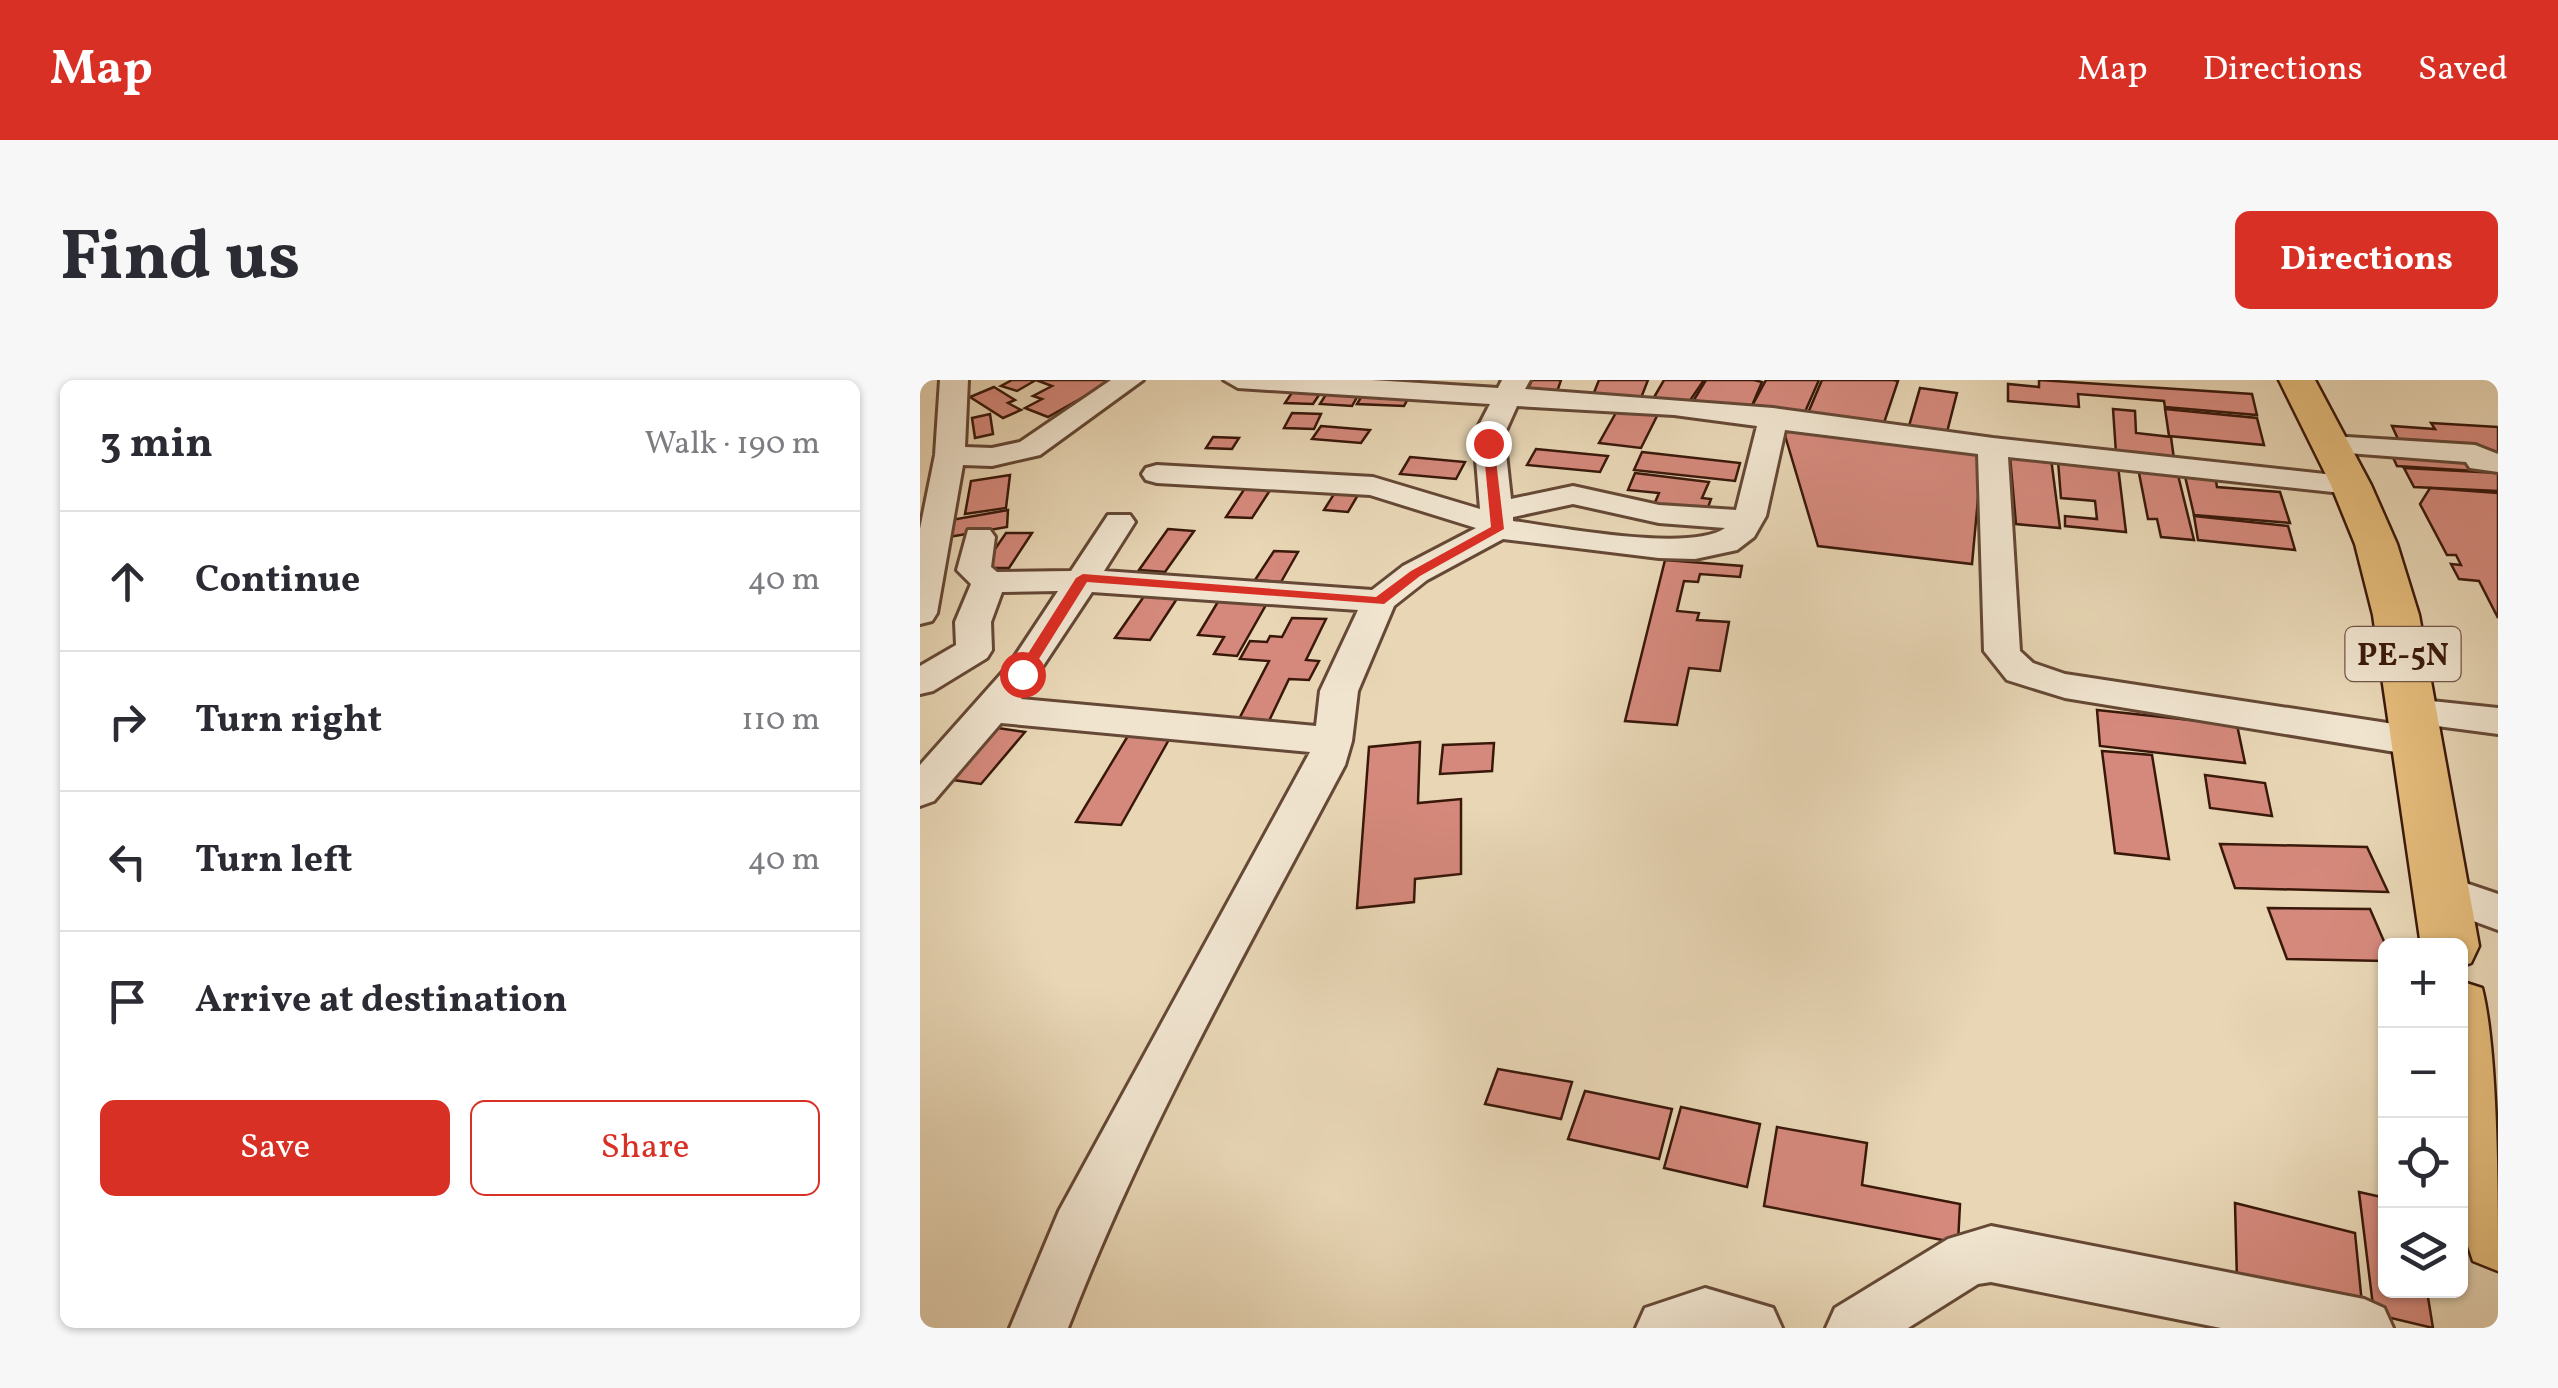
<!DOCTYPE html>
<html lang="en">
<head>
<meta charset="utf-8">
<style>
  :root { --surface:#fff; --page:#f7f7f7; --text:#2b2b33; --muted:#7c7c81; --line:#e1e1e2; --accent:#d93025 }
  body { margin:0; font-family:Vollkorn,serif; background:var(--page); color:var(--text) }
  .controls { position:absolute; right:30px; bottom:30px; display:grid; overflow:hidden; border-radius:15px; box-shadow:0 2px 8px #0004 }
  .controls button { width:90px; height:90px; display:grid; place-items:center; padding:0; border:0; border-bottom:2px solid var(--line); background:var(--surface); color:var(--text); font:50px sans-serif }
  .stop { position:absolute; width:30px; height:30px; margin:-22px; border:8px solid #d93025; border-radius:50%; background:#fff }
  .stop.end { background:#d93025; border-color:#fff; box-shadow:0 2px 10px #0008 }
  .list { margin:0; padding:0; list-style:none }
  h2 { display:flex; justify-content:space-between; align-items:center; height:130px; margin:0; padding:0 40px; font-size:42px }
  h2 small { font-size:32px; font-weight:400; color:var(--muted) }
  .list li { display:grid; grid-template-columns:65px 1fr auto; gap:30px; align-items:center; box-sizing:border-box; height:140px; padding:0 40px; border-top:2px solid var(--line) }
  .list b { display:block; font-size:38px; white-space:nowrap }
  .list em { font-size:32px; font-style:normal; color:var(--muted) }
  .actions { display:flex; gap:20px; padding:30px 40px }
  .actions a { flex:1; padding:22px 0; border:2px solid var(--accent); border-radius:15px; text-align:center; font-size:35px; color:var(--accent) }
  .actions .main { background:var(--accent); color:#fff }
  .icon { flex:none; width:55px; height:55px; fill:none; stroke:currentColor; stroke-width:2; stroke-linecap:round; stroke-linejoin:round }
  .map { position:relative; flex:none; width:1578px; height:948px; overflow:hidden; border-radius:15px }
  header { display:flex; align-items:center; gap:60px; box-sizing:border-box; height:140px; padding:0 50px; background:var(--accent); color:#fff }
  header strong { font-size:48px }
  nav { display:flex; gap:55px; margin-inline-start:auto; font-size:35px }
  .intro { display:flex; align-items:center; justify-content:space-between; box-sizing:border-box; height:240px; padding:0 60px }
  h1 { margin:0; font-size:70px }
  .button { padding:25px 45px; border-radius:15px; background:var(--accent); color:#fff; font-size:35px; font-weight:700 }
  main { display:flex; gap:60px; padding:0 60px }
  aside { flex:1; background:var(--surface); border-radius:15px; box-shadow:0 2px 8px #0004 }
  .map>svg:first-child { display:block }
</style>
</head>
<body>
<header>
<strong>Map</strong>
<nav><a>Map</a><a>Directions</a><a>Saved</a></nav>
</header>
<div class="intro"><h1>Find us</h1><a class="button">Directions</a></div>
<main>
<aside>
<h2>3 min<small>Walk · 190 m</small></h2>
<ul class="list">
<li><svg class="icon" aria-label="ahead" viewBox="0 0 24 24"><path d="M12 20V5M6 11l6-6 6 6"/></svg><div><b>Continue</b></div><em>40 m</em></li>
<li><svg class="icon" aria-label="right" viewBox="0 0 24 24"><path d="M7 20v-9h11M14 6l5 5-5 5"/></svg><div><b>Turn right</b></div><em>110 m</em></li>
<li><svg class="icon" aria-label="left" viewBox="0 0 24 24"><path d="M17 20v-9H6M10 6l-5 5 5 5"/></svg><div><b>Turn left</b></div><em>40 m</em></li>
<li><svg class="icon" aria-label="arrive" viewBox="0 0 24 24"><path d="M6 21V4h12l-3 4 3 4H6"/></svg><div><b>Arrive at destination</b></div></li>
</ul>
<div class="actions"><a class="main">Save</a><a>Share</a></div>
</aside>
<div class="map">
<svg width="1578" height="948" viewBox="0 0 1578 948">
  <rect width="100%" height="100%" fill="#e8d6b5"/>
  <filter id="stains"><feTurbulence type="fractalNoise" baseFrequency=".002" numOctaves="4"/><feColorMatrix values="0 0 0 0 .2 0 0 0 0 .09 0 0 0 0 .02 0 0 0 .5 -.17"/></filter>
  <radialGradient id="worn" r=".72"><stop offset=".6" stop-color="#630" stop-opacity="0"/><stop offset="1" stop-color="#630" stop-opacity=".3"/></radialGradient>
  <!-- building -->
  <g fill="#d5897c" stroke="#39180a" stroke-width="2.5">
    <path d="M92,0h93l5,2 -62,35 -23,-9 17,-9 -9,-3 19,-10 -16,-6 -19,11 -16,-5z"/>
    <path d="M612,0h29l-4,12 -30,-1z"/>
    <path d="M679,0h49l-7,18 -48,-3z"/>
    <path d="M744,0h40l-15,22 -36,-3z"/>
    <path d="M786,0h48l8,2 -11,26 -59,-5z"/>
    <path d="M846,0h53l-15,34 -52,-8z"/>
    <path d="M902,0h71l5,1 -14,42 -76,-10z"/>
    <path d="M1119,0l213,14 5,21 -92,-8 -1,-6 -86,-7 1,13 -71,-6v-17l31,3z"/>
    <path d="M74,7l21,13 -7,3 13,7 -18,8 -33,-21z"/>
    <path d="M375,8l28,1 -10,15 -28,-1z"/>
    <path d="M410,8l31,2 -9,16 -32,-2z"/>
    <path d="M1000,8l37,5 -10,39 -38,-6z"/>
    <path d="M444,12l46,3 -6,11 -47,-2z"/>
    <path d="M698,29l40,5 -17,34 -42,-5z"/>
    <path d="M1193,29l22,2 1,22 35,4 3,22 -58,-6z"/>
    <path d="M1245,29l92,9 7,27 -95,-9z"/>
    <path d="M372,33l29,1 -7,15 -30,-1z"/>
    <path d="M70,34l3,20 -18,4 -3,-20z"/>
    <path d="M1511,43l67,4v31l-13,-1 -8,-13 -79,-5 -6,-13 43,3z"/>
    <path d="M401,46l49,4 -9,13 -49,-4z"/>
    <path d="M863,49l129,12 -1,6 71,8 -10,109 -154,-18z"/>
    <path d="M293,57l26,1 -7,11 -26,-1z"/>
    <path d="M616,69l72,7 -8,16 -73,-7z"/>
    <path d="M1470,71l76,5 9,15 -78,-5z"/>
    <path d="M722,72l98,11 -5,18 -101,-11z"/>
    <path d="M1090,76l41,2 9,70 -44,-4z"/>
    <path d="M490,77l55,5 -9,17 -56,-5z"/>
    <path d="M1138,81l60,5 8,66 -61,-6v-10l32,3 -2,-18 -34,-3z"/>
    <path d="M1218,88l39,3 17,69 -33,-3 -4,-18h-9z"/>
    <path d="M1484,88l94,5v18l-84,-4z"/>
    <path d="M1264,92l31,3 2,12 63,5 10,31 -96,-8z"/>
    <path d="M715,93l74,9 -7,16 9,1 -5,14 -53,-6 6,-14 -31,-3z"/>
    <path d="M90,95l-4,33 -41,6 6,-33z"/>
    <path d="M329,102l25,2 -22,34 -26,-1z"/>
    <path d="M419,106l23,2 -14,24 -24,-2z"/>
    <path d="M1510,108l68,5v125l-19,-37 -20,-2 -8,-15 10,1 -5,-10h-9l-27,-51z"/>
    <path d="M88,130l-1,17 -58,10 2,-17z"/>
    <path d="M1274,136l94,10 7,24 -97,-10z"/>
    <path d="M248,149l26,2 -29,41 -26,-2z"/>
    <path d="M86,153h26l-23,35h-27z"/>
    <path d="M354,171l24,1 -17,30 -26,-2z"/>
    <path d="M745,180l77,6 -2,11 -40,-3 -2,8 -14,-1 -7,30 22,2 -2,7 32,2 -9,49 -31,-3 -12,57 -52,-4z"/>
    <path d="M227,212l33,2 -30,46 -35,-2z"/>
    <path d="M299,220l48,3 -30,53 -23,-2 10,-17 -26,-2z"/>
    <path d="M372,238l34,1 -20,41 13,1 -10,19 -20,-1 -21,44 -30,-2 31,-60 -29,-2 10,-18 17,1 3,-6 12,1z"/>
    <path d="M1177,330l140,15 8,38 -145,-17z"/>
    <path d="M71,347l34,5 -44,52 -35,-5z"/>
    <path d="M209,354l42,2 -50,89 -45,-3z"/>
    <path d="M500,362l-2,61 43,-4v75l-46,5 -1,23 -57,6 12,-161z"/>
    <path d="M574,363l-2,28 -52,3 3,-29z"/>
    <path d="M1182,371l50,4 17,104 -54,-6z"/>
    <path d="M1285,395l60,8 7,33 -62,-8z"/>
    <path d="M1300,464l147,3 21,45 -153,-4z"/>
    <path d="M1348,528l102,1 16,37v15l-99,-2z"/>
    <path d="M578,689l74,13 -11,37 -76,-15z"/>
    <path d="M665,711l87,18 -13,50 -91,-20z"/>
    <path d="M761,727l79,17 -13,63 -83,-19z"/>
    <path d="M857,747l90,16 -5,42 98,19 -2,39 -194,-37z"/>
    <path d="M1439,812l27,6v93h41l6,37 -59,-14z"/>
    <path d="M1315,823l120,30 8,81 -126,-33z"/>
  </g>
  <g fill="none" stroke-linecap="round" stroke-linejoin="round">
    <defs>
      <g id="minor">
        <path d="M20,0h28l-3,67 27,1 28,-6 91,-62h32l-103,75 -48,11 -29,-1 -26,148 -5,8 -12,3v-95l15,-74z"/>
        <path d="M304,0h148l126,8 4,-8h28l-5,9 248,19 220,30 369,40 4,7 -4,7 -11,2 -343,-37 12,194 13,12 32,11 355,54 14,4 5,10 -5,10 -14,4 -355,-58 -58,-18 -23,-29 -6,-197 -193,-24 -19,86 -12,21 -17,13 -42,9 -36,-1 -156,-19 -76,41 -33,26 -36,85 -6,50 -7,24c-98,185 -202,368 -277,563h-58l49,-117 251,-459 -309,-29 -67,78 -14,5v-41l89,-100 49,-74 -56,1 -11,30 1,28 -5,8 -54,33 -13,3v-28l36,-21 -1,-23 16,-38 -14,-14 11,-40h22l5,7 -4,30 6,5 74,-1 37,-56h22l5,7 -31,49 268,19 31,-24 73,-38 -106,-33 -213,-12 -11,-3 -4,-6 4,-6 11,-3 216,12 107,32 -6,-74 16,-31 -252,-16zM597,26l157,9 83,11 -21,84 -77,-5 -86,-19 -62,13 -7,-64zM653,124l86,19 66,5c-35,25 -166,-1 -212,-7v-4zM172,212l266,18 -38,81 -4,35 -295,-27z"/>
        <path d="M1411,56l144,9 23,9v18l-28,-4 -4,-6 -145,-11 -5,-6 5,-6z"/>
        <path d="M1492,319l86,9v26l-99,-13 -6,-9 6,-9z"/>
        <path d="M1522,495l56,19v36l-71,-26 -7,-12 7,-12z"/>
        <path d="M1071,846l373,73 20,9 9,20h-172l-230,-46 -13,2 -70,44h-82l9,-20 113,-69z"/>
        <path d="M785,908l68,20 9,20h-146l9,-20z"/>
      </g>
      <g id="highway">
        <path d="M1359,0h36l56,105 26,59 22,71 60,331 -8,17 -11,4v-21h-39l-48,-331 -18,-71 -24,-59z"/>
        <path d="M1540,601l22,7c16,62 16,210 16,283l-25,-10 -13,-39z"/>
      </g>
    </defs>
    <!-- minor casing -->
    <use href="#minor" stroke="#654835" stroke-width="6"/>
    <!-- highway casing -->
    <use href="#highway" stroke="#39180a" stroke-width="5"/>
    <!-- minor -->
    <use href="#minor" fill="#f0e4cf" fill-rule="evenodd"/>
    <!-- highway -->
    <use href="#highway" fill="#e4bb7a" fill-rule="evenodd"/>
  </g>
  <!-- route -->
  <path fill="#d93025" d="M568,59l6,4 10,86 -84,47 -36,28 -297,-22 -60,96 -12,-4 61,-96 7,-4 293,23 35,-26 80,-44 -8,-84z"/>
  <g text-anchor="middle" stroke-width="9" stroke-linejoin="round" paint-order="stroke">
    <!-- shield labels -->
    <rect fill="#f0e4cf" stroke="#705545" stroke-width="2.5" x="1425.5" y="247" width="115" height="54" rx="8"/>
    <g font-size="32" font-weight="bold" fill="#39180a">
      <text x="1483" y="285">PE-5N</text>
    </g>
  </g>
  <rect width="100%" height="100%" filter="url(#stains)"/>
  <rect width="100%" height="100%" fill="url(#worn)"/>
</svg>
<div class="controls">
<button>+</button>
<button>−</button>
<button><svg class="icon" aria-label="locate" viewBox="0 0 24 24"><circle cx="12" cy="12" r="6"/><path d="M12 2v4M12 18v4M2 12h4M18 12h4"/></svg></button>
<button><svg class="icon" aria-label="layers" viewBox="0 0 24 24"><path d="M12 4l9 5-9 5-9-5zM3 14l9 5 9-5"/></svg></button>
</div>
<div class="stop" style="left:102px;top:294px"></div>
<div class="stop end" style="left:568px;top:63px"></div>
</div>
</main>
</body>
</html>
